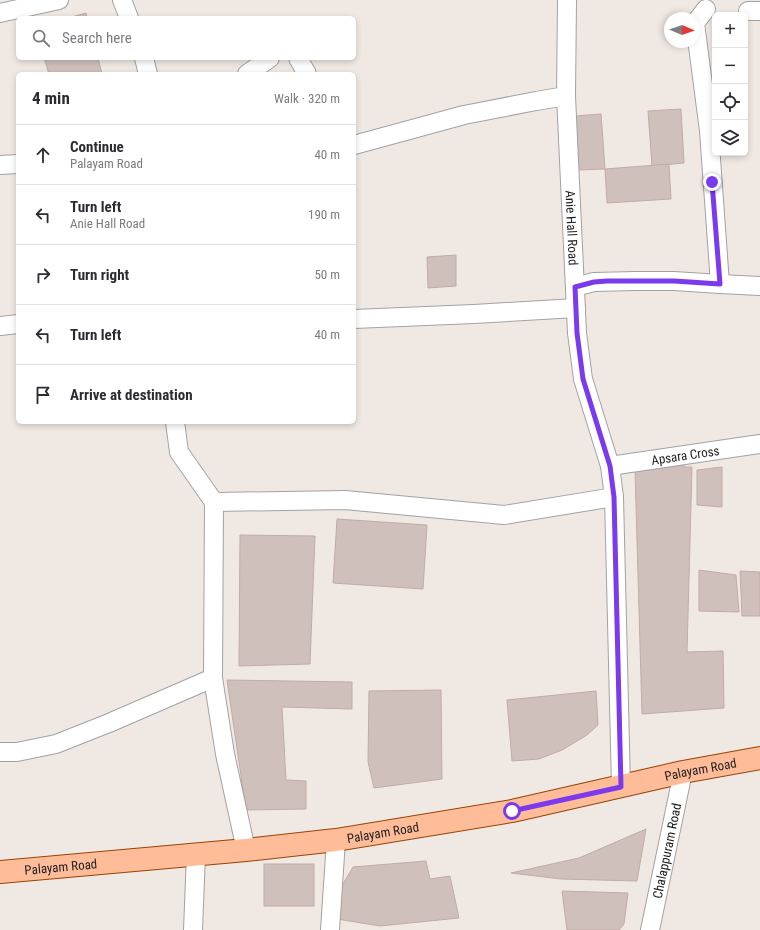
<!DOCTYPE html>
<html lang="en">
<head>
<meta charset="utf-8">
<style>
  :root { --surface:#fff; --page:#f2f2f3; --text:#2b2b33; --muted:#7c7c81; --line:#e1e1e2 }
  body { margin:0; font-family:"Roboto Condensed",sans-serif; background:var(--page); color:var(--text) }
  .controls { position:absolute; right:12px; top:12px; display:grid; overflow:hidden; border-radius:6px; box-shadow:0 2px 6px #0003 }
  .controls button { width:36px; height:36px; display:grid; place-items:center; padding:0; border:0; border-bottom:1px solid var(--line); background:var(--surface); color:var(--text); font:20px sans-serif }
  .compass { position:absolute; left:664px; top:12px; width:36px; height:36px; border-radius:50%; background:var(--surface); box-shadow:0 2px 6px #0003; rotate:92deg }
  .stop { position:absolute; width:12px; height:12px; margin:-9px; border:3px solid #7c3aed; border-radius:50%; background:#fff }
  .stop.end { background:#7c3aed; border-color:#fff; box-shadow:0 1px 4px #0008 }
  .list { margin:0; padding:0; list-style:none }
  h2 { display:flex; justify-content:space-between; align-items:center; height:52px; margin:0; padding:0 16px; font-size:17px }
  h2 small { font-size:13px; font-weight:400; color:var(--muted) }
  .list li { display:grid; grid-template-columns:26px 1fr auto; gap:12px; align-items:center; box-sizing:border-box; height:60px; padding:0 16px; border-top:1px solid var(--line) }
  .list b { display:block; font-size:15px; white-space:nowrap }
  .list p { margin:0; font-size:13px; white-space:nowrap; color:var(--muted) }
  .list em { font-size:13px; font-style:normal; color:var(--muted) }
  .icon { flex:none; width:22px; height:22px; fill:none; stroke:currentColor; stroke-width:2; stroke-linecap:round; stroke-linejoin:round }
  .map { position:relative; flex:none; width:760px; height:930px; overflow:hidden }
  .search { position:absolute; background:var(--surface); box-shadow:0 2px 6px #0003; left:16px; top:16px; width:340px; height:44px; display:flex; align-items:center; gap:10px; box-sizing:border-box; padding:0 14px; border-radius:6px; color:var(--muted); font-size:15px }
  .panel { position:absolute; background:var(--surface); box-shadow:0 2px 6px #0003; left:16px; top:72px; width:340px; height:352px; border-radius:6px }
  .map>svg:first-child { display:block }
</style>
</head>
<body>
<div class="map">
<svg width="760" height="930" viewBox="0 0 760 930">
  <rect width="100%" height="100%" fill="#f0e9e3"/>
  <!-- building -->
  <g fill="#d0c0bc" stroke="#c2aba5">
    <path d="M86,13l1,5h-19z"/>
    <path d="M44,58h54l4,16h-53z"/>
    <path d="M681,109l3,54 -32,3 -4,-55z"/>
    <path d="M601,114l4,55 -27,1 -3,-54z"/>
    <path d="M669,164l2,35 -64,4 -2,-34z"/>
    <path d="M456,255v31l-28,2 -1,-31z"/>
    <path d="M677,463l9,4h6l-5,185 36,-1 1,57 -82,6 -7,-243z"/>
    <path d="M722,467v40l-25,-2v-35z"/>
    <path d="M337,519l90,6 -4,64 -90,-6z"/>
    <path d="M240,535l75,1 -5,128 -71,2z"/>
    <path d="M699,570l37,5 3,37 -40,-1z"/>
    <path d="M740,571l20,1v44h-18z"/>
    <path d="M227,680l125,2v27l-70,-2 4,73 20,1v28l-60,1z"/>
    <path d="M441,690l1,89 -68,9 -6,-26 1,-71z"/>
    <path d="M596,691l2,34 -11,10 -25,15 -23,9 -27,2 -5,-61z"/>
    <path d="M646,829l-9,52 -76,-2 -50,-6 68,-15z"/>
    <path d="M426,861l4,18 20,-3 9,42 -79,8 -43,-7 3,-30 13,-22z"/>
    <rect x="264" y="864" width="50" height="42"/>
    <path d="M562,891l66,2 -4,31 -5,6h-52z"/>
  </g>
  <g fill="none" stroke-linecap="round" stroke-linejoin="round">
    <defs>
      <g id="minor">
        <path d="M122,0l7,18"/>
        <path id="s1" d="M567,0l-1,96 11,237 6,46 27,87 4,31 7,290"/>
        <path d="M706,9l-11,14 14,108 11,153"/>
        <path d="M748,11h12"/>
        <path d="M0,13l59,-13"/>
        <path d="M144,58l4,16"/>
        <path d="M298,58l9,16"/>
        <path d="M247,74l23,-16"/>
        <path d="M354,145l110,-30 72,-14 30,-5"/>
        <path d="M0,165l18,-1"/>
        <path d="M575,287l19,-5 41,-1h39l46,3 40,2"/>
        <path d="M354,319l120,-5 102,-6"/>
        <path d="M0,326l18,-2"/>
        <path d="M175,422l4,30 35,50 -1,176 12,76 21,96"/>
        <path id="s2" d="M610,466l150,-22"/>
        <path d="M214,502l131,-2 159,15 110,-18"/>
        <path d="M0,752h17l39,-8 53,-21 104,-45"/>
        <path d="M193,930l3,-76"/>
        <path d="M330,930l6,-90"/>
        <path id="s3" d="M650,930l33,-158"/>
      </g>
      <g id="major">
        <path id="s4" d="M0,872l246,-22 90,-10 176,-29 171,-39 77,-14"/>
      </g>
    </defs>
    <!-- minor casing -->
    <use href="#minor" stroke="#a2a2a2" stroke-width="20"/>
    <!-- major casing -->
    <use href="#major" stroke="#984300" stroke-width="24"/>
    <!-- minor -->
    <use href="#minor" stroke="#fff" stroke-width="18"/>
    <!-- major -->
    <use href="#major" stroke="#ffbc99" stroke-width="22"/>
  </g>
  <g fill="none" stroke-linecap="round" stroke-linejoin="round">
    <!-- route -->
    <path stroke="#7c3aed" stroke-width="5" d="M512,811l109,-24 -7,-290 -4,-31 -27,-87 -6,-46 -2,-46 19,-5 13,-1h67l46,3 -8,-102"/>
  </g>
  <g text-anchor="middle" stroke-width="3" stroke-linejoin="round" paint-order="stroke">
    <!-- street labels -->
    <g font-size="13" fill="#1e1e1e" stroke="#fff">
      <text dy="5" stroke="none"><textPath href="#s1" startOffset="228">Anie Hall Road</textPath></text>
      <text dy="5" stroke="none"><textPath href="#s2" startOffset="76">Apsara Cross</textPath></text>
      <text dy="5" stroke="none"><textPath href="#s4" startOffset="709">Palayam Road</textPath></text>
      <text dy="5" stroke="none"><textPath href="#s4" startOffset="385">Palayam Road</textPath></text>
      <text dy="5" stroke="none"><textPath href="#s3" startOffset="81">Chalappuram Road</textPath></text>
      <text dy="5" stroke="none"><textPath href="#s4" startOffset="61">Palayam Road</textPath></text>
    </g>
  </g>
</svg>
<div class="controls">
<button>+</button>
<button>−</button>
<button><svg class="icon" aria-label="locate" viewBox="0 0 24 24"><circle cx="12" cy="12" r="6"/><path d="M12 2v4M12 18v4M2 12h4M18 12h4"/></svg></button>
<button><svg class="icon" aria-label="layers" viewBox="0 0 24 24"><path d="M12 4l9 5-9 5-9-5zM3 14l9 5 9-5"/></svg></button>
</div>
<svg class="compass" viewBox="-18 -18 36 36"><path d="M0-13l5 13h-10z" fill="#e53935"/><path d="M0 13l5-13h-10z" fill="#7c7c81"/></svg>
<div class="stop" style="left:512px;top:811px"></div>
<div class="stop end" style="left:712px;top:182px"></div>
<div class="search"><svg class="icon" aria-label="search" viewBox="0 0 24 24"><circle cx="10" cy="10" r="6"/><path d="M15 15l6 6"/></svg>Search here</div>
<section class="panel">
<h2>4 min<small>Walk · 320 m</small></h2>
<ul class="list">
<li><svg class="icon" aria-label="ahead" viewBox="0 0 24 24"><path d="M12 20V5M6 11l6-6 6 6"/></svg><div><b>Continue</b><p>Palayam Road</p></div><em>40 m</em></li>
<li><svg class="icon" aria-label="left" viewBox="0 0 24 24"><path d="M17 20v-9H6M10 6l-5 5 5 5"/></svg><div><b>Turn left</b><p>Anie Hall Road</p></div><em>190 m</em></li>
<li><svg class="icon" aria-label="right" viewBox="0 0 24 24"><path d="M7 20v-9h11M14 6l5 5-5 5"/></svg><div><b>Turn right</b></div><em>50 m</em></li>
<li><svg class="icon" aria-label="left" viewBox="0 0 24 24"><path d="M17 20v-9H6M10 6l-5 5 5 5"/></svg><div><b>Turn left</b></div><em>40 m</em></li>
<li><svg class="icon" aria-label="arrive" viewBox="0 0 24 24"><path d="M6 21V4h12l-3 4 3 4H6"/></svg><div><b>Arrive at destination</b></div></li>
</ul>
</section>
</div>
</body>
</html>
